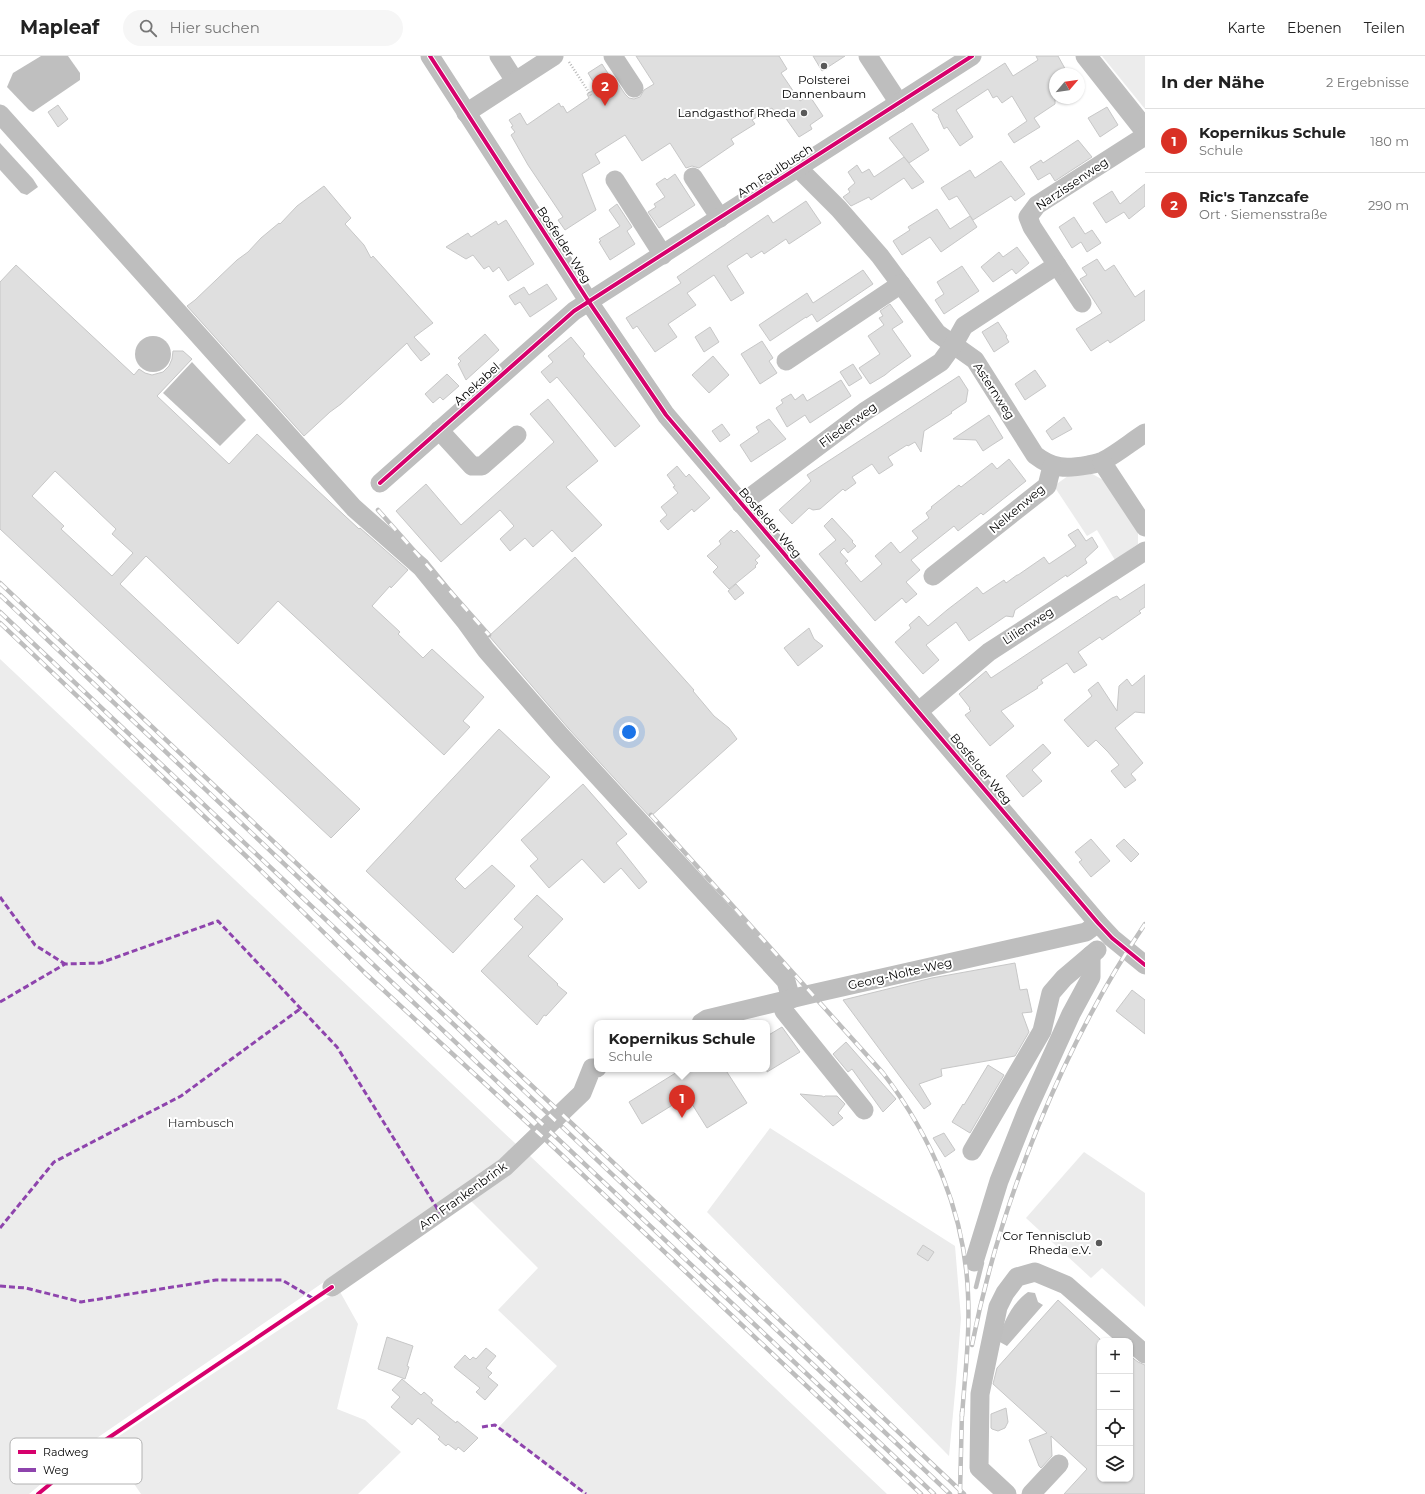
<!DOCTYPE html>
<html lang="de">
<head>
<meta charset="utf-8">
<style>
  :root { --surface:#fff; --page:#f6f6f6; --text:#222; --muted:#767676; --line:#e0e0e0; --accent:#d93025 }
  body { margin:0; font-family:Montserrat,sans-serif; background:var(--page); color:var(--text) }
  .controls { position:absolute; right:12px; bottom:12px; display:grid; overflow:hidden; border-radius:8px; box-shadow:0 1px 3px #0004 }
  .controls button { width:36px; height:36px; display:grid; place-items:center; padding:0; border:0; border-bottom:1px solid var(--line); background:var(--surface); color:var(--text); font:20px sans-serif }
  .compass { position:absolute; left:1049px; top:12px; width:36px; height:36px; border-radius:50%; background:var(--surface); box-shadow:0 1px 3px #0004; rotate:61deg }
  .you { position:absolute; left:629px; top:676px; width:14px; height:14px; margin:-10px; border:3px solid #fff; border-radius:50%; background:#1a73e8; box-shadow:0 0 0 6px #1a73e833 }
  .badge { display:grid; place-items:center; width:26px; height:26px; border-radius:50%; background:var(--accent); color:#fff; font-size:13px; font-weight:700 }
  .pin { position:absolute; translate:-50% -33px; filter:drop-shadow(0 1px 2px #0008) }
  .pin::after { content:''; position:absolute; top:21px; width:14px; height:12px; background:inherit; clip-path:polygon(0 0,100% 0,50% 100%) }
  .popup { position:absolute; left:594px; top:964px; width:176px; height:52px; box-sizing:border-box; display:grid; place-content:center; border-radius:8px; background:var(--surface); filter:drop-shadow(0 1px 3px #0005); font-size:13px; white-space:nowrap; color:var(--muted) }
  .popup b { font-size:15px; color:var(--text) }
  .popup::after { content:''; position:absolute; left:50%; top:100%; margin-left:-8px; border:8px solid transparent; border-top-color:var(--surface) }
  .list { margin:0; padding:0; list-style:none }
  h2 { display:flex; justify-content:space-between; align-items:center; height:52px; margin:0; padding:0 16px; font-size:17px }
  h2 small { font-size:13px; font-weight:400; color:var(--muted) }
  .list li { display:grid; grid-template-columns:26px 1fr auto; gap:12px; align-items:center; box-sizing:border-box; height:64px; padding:0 16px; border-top:1px solid var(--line) }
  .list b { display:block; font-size:15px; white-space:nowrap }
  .list p { margin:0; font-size:13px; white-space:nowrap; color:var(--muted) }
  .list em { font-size:13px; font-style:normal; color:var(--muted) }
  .icon { flex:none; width:22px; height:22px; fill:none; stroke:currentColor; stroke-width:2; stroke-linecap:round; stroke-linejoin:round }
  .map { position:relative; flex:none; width:1145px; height:1438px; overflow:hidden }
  header { display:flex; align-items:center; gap:24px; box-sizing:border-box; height:56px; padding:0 20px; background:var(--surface); border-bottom:1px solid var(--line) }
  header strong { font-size:19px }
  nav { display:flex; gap:22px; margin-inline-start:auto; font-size:14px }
  .search { width:280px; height:36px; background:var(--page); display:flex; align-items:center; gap:10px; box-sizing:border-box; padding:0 14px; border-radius:22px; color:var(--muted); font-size:15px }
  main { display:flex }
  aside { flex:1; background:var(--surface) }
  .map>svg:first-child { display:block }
</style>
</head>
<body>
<header>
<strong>Mapleaf</strong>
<div class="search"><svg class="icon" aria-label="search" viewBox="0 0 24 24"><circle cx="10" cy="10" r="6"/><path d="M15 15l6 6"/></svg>Hier suchen</div>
<nav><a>Karte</a><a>Ebenen</a><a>Teilen</a></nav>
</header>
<main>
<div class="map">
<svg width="1145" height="1438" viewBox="0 0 1145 1438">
  <rect width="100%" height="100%" fill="#fff"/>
  <!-- green -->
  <g fill="#ececec">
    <path d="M1102,0h43v53z"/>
    <path d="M1085,414l22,12 31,48v14l-23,16 -18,-30 -10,6 -33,-50 18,-13z"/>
    <path d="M0,603l517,486 -17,16 -406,279 -65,54h-29z"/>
    <path d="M770,1072l185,118 6,72 -5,64 -7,74 -242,-244z"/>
    <path d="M1084,1096l61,41v114l-43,-39 -11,10 -65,-60z"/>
    <path d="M529,1099l358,339h-304l-85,-66 59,-62 -59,-56 40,-42 -69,-69z"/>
    <path d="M339,1234l19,34 -21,85 28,11 36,32 -43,42h-217l-34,-50z"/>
  </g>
  <!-- water -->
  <g fill="#bfbfbf">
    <path d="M41,0h27l12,17v7l-47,32 -4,-2 -22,-23 6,-14z"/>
    <path d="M0,87l33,36 5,8 -11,8 -6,-2 -21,-23z"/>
    <circle cx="153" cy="298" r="18"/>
    <path d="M192,306l54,58 -26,26 -57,-53z"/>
    <path d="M1028,1236l7,1 3,9 5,3 -36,41 -9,-5c5,-18 14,-38 30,-49z"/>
  </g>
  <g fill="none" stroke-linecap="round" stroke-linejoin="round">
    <!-- stream -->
    <g stroke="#bfbfbf" stroke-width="4.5">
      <path d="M1097,0l48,60"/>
      <path d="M976,1231l6,-24"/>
    </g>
  </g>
  <!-- building -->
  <g fill="#dfdfdf" stroke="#c7c7c7" fill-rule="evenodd">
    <path d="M636,0h143l8,13 -6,4 19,28 9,-6 14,21 -13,9 2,4 -13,8 -17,-24 -5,3 -5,-8 -20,12 3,4 -24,15 3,5 -35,24 -7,-2 -6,2 -16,-25 -28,18 -17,-26 -30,19 5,9 -18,11 14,36 -31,20 -7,-10 5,-3 -35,-52 -17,-30 4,-3 -4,-5 2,-1 -4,-6 11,-7 7,12 32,-22 2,4 2,-1 4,7 22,-15 -2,-4 10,-6 -9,-15 14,-9 9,14 2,-2 12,18 4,4 5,1 6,-2 4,-7 10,-6z"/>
    <path d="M813,0h32l-23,15z"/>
    <path d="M1036,0h22l10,18h-13v13l-3,2 3,6v9l-21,14 6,9 -26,16 -6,-9 19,-13 -15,-25 -10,7 -5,-7 -4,2 -5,-9 -32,21 17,27 -13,9 -13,-19 -3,2 -6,-13 1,-1 -7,-5 73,-47 8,13 25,-16z"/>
    <path d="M58,49l10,14 -10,8 -10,-15z"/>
    <path d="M1107,51l11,18 -18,12 -12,-19z"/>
    <path d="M912,67l17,27 -20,13 -20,-25z"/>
    <path d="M1078,84l14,17 -37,24 -5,-8 -12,7 -8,-13 11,-7 2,3z"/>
    <path d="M904,101l20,25 -12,7 -8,-11 -33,22 -2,-3 -18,9 -8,-9 7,-5 -2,-3 7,-6 -7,-11 9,-7 5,8 7,-4 5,8z"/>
    <path d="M1001,105l24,33 -10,7 -4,-5 -38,24 -16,-24 -8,4 -8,-12 29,-18 5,8z"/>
    <path d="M675,118l20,31 -36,23 -11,-16 8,-5 -2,-3 11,-7 -9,-13 9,-6 2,2z"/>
    <path d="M1145,128v22l-16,13 -5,-7 -18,11 -13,-20 19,-12 8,13z"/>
    <path d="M324,130l27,32 -6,6 19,21 7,13 2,-2 60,67 -19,14 16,17 -9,7 -10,-12 -4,-6 -66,61 -11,8 -26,24 -117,-130 8,-6 42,-40 11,-8 13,-14 18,-15 1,1 17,-18z"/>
    <path d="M806,145l15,22 -32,21 -3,-5 -22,15 -2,-3 -11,7 -4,-5 -20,13 17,27 -13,8 -17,-26 -27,18 9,12 -28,19 9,13 -22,15 -18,-26 -4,3 -7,-11 55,-35 -4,-6 91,-62 5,8z"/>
    <path d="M617,148l15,23 -5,4 8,13 -25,16 -11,-18 2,-1 -2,-2 21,-13 -11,-16z"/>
    <path d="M937,153l13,20 20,-13 7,11 -36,25 -11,-15 -28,18 -9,-14 17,-11 -2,-3z"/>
    <path d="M1074,161l11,17 7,-4 9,13 -14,9 -6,-10 -9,6 -13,-21z"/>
    <path d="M506,164l28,44 -26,17 -9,-14 -6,5 -4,-6 -5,3 -11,-14 -7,4 -20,-12 22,-14 3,4 25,-16 2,4z"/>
    <path d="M1017,191l12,16 -13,11 -4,-5 -19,13 -12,-15 18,-15 4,5z"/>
    <path d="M1097,203l8,12 9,-6 21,32 10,-7v30l-35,23 -2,-3 -17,11 -15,-22 26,-16 -22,-34 7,-4 -5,-7z"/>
    <path d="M16,209l118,110 5,-6 6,4 7,2 11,-3 6,-6 3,-7 1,-8h10l9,8 -35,37 72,68 28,-30 102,95 1,-1 48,42 -17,18 -1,-2 -18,20 28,26 -2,2 25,24 9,-9 52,48 -21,24 7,6 -26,28 -166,-154 -40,43 -92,-88 -26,28 240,225 -29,29 -331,-309v-247zM55,415l61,58 -4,5 21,19 -21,23 -51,-47 3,-3 -32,-30z"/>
    <path d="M962,210l17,25 -35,23 -9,-14 9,-6 -7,-12z"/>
    <path d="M863,214l10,14 -56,38 -5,-8 -6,4v-1l-36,24 -11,-16 48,-32 6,10z"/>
    <path d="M547,228l10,15 -27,18 -10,-15 -5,3 -6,-9 15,-9 5,8z"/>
    <path d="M890,248l13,18 -11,7 19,27 -20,14 -6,5 -15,9 -11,-16 21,-14 -12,-18 16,-11 -5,-7 4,-2 -3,-5z"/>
    <path d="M998,266l9,14 -1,1 3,5 -15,10 -12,-20z"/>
    <path d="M710,271l9,15 -15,10 -9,-15z"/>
    <path d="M485,278l14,16 -33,30 -8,-16 3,-3 -3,-3z"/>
    <path d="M571,281l14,17 -2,2 57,70 -25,21 -58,-70 -7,6 -9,-11 12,-10 -5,-6z"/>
    <path d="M762,285l11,17 -4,3 8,12 -17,11 -19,-30z"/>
    <path d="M713,300l16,19 -20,18 -17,-18z"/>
    <path d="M853,308l9,14 -13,8 -9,-14z"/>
    <path d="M1035,314l11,16 -21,14 -10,-16z"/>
    <path d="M447,318l12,12 -16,14 -3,-3 -7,6 -8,-9z"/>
    <path d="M959,320l9,14 -2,12 -15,10 1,1 -28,18 -3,21 -6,-10 -7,4 -1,-1 -19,12 5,8 -14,9 -7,-10 -20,13 4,6 -11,8 -2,-2 -23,20 -7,1 -4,-2 -17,16 -13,-14 32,-29 -4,-6z"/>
    <path d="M841,324l10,16 -41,27 -5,-8 -18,12 -11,-19 7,-5 -2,-3 10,-6 4,6 8,-6 4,7z"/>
    <path d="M548,343l50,62 -32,26 36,38 -30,27 -20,-22 -19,17 -8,-9 -15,13 -10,-12 14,-13 -14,-16 -59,52 -45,-51 30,-27 35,41 93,-83 -24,-28z"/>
    <path d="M989,359l14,23 -11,7 -9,6 -7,-11 -23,-1z"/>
    <path d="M1064,361l8,12 -20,11 -6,-9z"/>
    <path d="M769,363l17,20 -35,23 -11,-17 19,-13 -3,-5z"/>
    <path d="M722,368l8,11 -10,7 -8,-11z"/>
    <path d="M1009,403l17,22 -43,34 -2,-2 -23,18 -4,-5 -43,34 9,10 -14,12 11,12 -11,9 -4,-5 -27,23 -56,-67 17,-14 -12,-14 8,-8 21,23 -1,1 4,4 -8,7 -4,-5 -4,4 8,9 -3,2 16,19 21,-18 -7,-8 16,-14 9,11 18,-15 -6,-7 17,-13 -3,-5 6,-5 -1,-1 28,-22 2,2 31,-24 5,6z"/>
    <path d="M677,410l9,11 3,-3 21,24 -16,14 -2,-3 -24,21 -8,-9 7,-6 -6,-8 17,-14 -5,-6 2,-1 -8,-11z"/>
    <path d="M1078,473l8,12 6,-4 6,10 -13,12 2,4 -20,14 -1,-2 -51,35 -2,7 -7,-1 -37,25 -13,-19 -30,23 13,15 -16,14 -28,-32 16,-14 -2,-3 10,-9 9,10 19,-16 30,-23 6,7 21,-14 2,3 11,-8h1l26,-18 5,7 27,-18 -8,-11z"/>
    <path d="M731,474l3,3 3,-3 23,26 -5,4 3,3 -3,3 1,1 -27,22 -16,-17 5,-5 -11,-11 14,-12 -2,-3z"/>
    <path d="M575,501l119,133 -1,1 21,25 15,12 8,11 -87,78 -81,-88 -80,-93z"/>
    <path d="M736,528l8,9 -9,7 -7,-9z"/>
    <path d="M1145,528v23l-6,4 2,2 -39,27 -2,-3 -22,15 9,13 -13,8 -7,-10 -26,17 2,3 -6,4 1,1 -37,23 13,15 -24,20 -25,-31 6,-4 -2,-2 1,-1 -11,-14 27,-23 5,7 121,-80 5,-2 3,4z"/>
    <path d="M809,572l5,11 9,7 -25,20 -14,-18z"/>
    <path d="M1145,619v38l-10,-1 -20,16 28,35 -12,11 5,6 -11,8 -14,-17 8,-6 -11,-13 -12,-12 -8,7 -24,-27 28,-24 -4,-6 10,-8 19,29 2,-25 8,-7 5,7z"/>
    <path d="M499,673l51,48 -95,102 10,10 27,-24 23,21 -62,67 -87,-82z"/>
    <path d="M1043,688l8,9 -19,17 10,11 -19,16 -17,-21z"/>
    <path d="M583,728l44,50 -11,9 31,39 -8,7 -18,-21 -17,15 -22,-24 -33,29 -19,-22 8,-7 -17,-19z"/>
    <path d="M1091,783l19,22 -19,16 -12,-15 3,-2 -7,-8z"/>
    <path d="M1124,783l15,15 -8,8 -15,-16z"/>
    <path d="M537,839l26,24 -35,37 30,28 -1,1 10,8 -21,23 -2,-1 -7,10 -56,-54 42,-44 -9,-8z"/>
    <path d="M1015,907l5,27 7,-1 5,23 -10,1 7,19 -14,24 -74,13 1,7 -23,8 12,20 -7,5 -81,-109 89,-22z"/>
    <path d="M1132,934l13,10v34l-29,-23z"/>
    <path d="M782,971l18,25 -33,20v-36z"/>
    <path d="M846,986l50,57 -13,13 -31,-43 -4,3 -15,-18z"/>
    <path d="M988,1009l16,10 -34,58 -18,-11 11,-18 1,1z"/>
    <path d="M682,1013h43l22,34 -40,25 -20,-32 -45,28 -13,-22z"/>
    <path d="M800,1038l22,2 2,1 1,-1h12l8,8 -7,9 5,5 -10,8z"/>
    <path d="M944,1077l11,17 -10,7 -12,-19z"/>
    <path d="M923,1189l11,7 -6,9 -11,-7z"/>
    <path d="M1058,1244l42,39v140h30v-123l8,6 7,3v129h-81l23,-25 -36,-33 1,20 -11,12 -2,-2 -10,-26 18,-7 -54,-49 4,-16z"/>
    <path d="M387,1281l26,9 -6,20 2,1 -4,12 -27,-10z"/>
    <path d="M486,1292l10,8 -10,12 6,5 -4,4 10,8 -13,15 -9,-8 4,-4 -26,-21 11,-12 5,5 3,-3 3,2z"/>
    <path d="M402,1323l19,16 3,-3 9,8 -2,3 25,20 1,-2 21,17 -14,14 -6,-5 -2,3 -8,-6 -2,2 -8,-7 2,-2 -22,-19 -6,7 -21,-18 9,-10 -8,-7z"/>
    <path d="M1006,1352l2,14 -3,6 -7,3 -6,-2 -1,-1v-14z"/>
  </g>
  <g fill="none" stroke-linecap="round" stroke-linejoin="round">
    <!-- path -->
    <path stroke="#b9b9b9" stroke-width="2.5" stroke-dasharray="1 2" stroke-linecap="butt" d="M569,6l23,35"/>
    <!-- minor -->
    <g stroke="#bebebe" stroke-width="19">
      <path d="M430,0l159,246 77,113 432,508 14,15 33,27"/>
      <path d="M499,0l16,25"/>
      <path d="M613,0l21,32"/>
      <path d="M868,0l31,47"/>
      <path d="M1085,0l60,76"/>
      <path d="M466,57l88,-57"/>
      <path d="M0,58l354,394 67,59 44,54 21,29 75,86 225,245 5,18"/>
      <path d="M798,112l41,41 41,47 57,77 38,27 60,95c18,14 31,14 53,10 5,-1 11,-2 15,-4 15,-8 28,-19 42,-28"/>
      <path d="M693,121l27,41"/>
      <path d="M615,124l48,75"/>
      <path d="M1082,247l-50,-76 -4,-10 9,-12 108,-69"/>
      <path d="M786,305l115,-77"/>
      <path d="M439,374l33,36h10l35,-31"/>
      <path d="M1102,406l43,65"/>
      <path d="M380,427l194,-172 398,-255"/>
      <path d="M741,448l123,-92 77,-50 13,-18 10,-18 93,-61"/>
      <path d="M933,520l114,-90 5,-20"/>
      <path d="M919,655l70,-59 156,-101"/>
      <path d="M781,946l3,9 80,99"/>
      <path d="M701,967l6,-4 104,-25 275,-62 12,-9"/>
      <path d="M972,1095l70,-120 9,-38 13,-15 33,-28"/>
      <path d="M974,1206l25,-81 27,-68 45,-99 20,-37v-22"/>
      <path d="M332,1231l173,-120 77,-74 10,-25h5"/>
      <path d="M1007,1438l-28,-26 1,-74 18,-87 7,-14 12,-16 18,-5 31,13 79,69"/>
      <path d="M1031,1438l28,-30"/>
    </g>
    <defs>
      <g id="rail">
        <path d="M378,454l111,125"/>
        <path d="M0,527l964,911"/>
        <path d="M0,539l950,899"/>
        <path d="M0,556l934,882"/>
        <path d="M0,567l247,234 119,117 181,167 374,353"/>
        <path d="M651,759l232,258c49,64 82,140 85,221 2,41 -3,81 -6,122"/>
        <path d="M972,1289c28,-143 91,-300 173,-421"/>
        <path d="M960,1437l2,-82"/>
      </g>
    </defs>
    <!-- rail casing -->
    <use href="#rail" stroke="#bebebe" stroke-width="4.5"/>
    <!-- rail -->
    <use href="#rail" stroke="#fff" stroke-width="3" stroke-dasharray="9" stroke-linecap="butt"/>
    <!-- quiet -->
    <g stroke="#8e44ad" stroke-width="3" stroke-dasharray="6 3" stroke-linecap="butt">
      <path d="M0,841l35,48 30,19"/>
      <path d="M0,946l65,-38 35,-1 118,-42 119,126 103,166"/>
      <path d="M0,1172l54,-66 127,-66 119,-87"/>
      <path d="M0,1230l26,2 55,14 135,-22h66l32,19"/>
      <path d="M482,1371l13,-2 91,69"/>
    </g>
    <defs>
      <g id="cycleway">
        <path d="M430,0l159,246 77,113 432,508 14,15 33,27"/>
        <path d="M380,427l194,-172 398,-255"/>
        <path d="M38,1438l57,-47 237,-160"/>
      </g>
    </defs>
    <!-- cycleway casing -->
    <use href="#cycleway" stroke="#fff" stroke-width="6"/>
    <!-- cycleway -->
    <use href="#cycleway" stroke="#d6006c" stroke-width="4"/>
  </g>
  <!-- markers -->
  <g fill="#595959" stroke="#fff" stroke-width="1.5">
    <circle cx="824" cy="10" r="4"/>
    <circle cx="804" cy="57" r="4"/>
    <circle cx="1099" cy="1187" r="4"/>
  </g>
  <g text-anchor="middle" stroke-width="4" stroke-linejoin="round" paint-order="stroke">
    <!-- poi labels -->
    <g font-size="12" fill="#000" stroke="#fff" text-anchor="end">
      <text x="824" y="28" text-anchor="middle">Polsterei<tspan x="824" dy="14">Dannenbaum</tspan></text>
      <text x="796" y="61">Landgasthof Rheda</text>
      <text x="1091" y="1184">Cor Tennisclub<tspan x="1091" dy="14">Rheda e.V.</tspan></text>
    </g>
    <!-- street labels -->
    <g font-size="12" fill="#000" stroke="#fff">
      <text transform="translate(775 115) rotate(-33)" y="4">Am Faulbusch</text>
      <text transform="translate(1072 128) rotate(-34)" y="4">Narzissenweg</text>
      <text transform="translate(564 189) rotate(57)" y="4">Bosfelder Weg</text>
      <text transform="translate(477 328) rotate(-42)" y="4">Anekabel</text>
      <text transform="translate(994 335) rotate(57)" y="4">Asternweg</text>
      <text transform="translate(848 369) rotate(-36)" y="4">Fliederweg</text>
      <text transform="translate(1017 453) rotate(-40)" y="4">Nelkenweg</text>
      <text transform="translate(770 467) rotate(49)" y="4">Bosfelder Weg</text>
      <text transform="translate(1028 570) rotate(-33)" y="4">Lilienweg</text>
      <text transform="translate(981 713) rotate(50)" y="4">Bosfelder Weg</text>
      <text transform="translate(900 918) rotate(-13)" y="4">Georg-Nolte-Weg</text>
      <text transform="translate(463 1140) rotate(-36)" y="4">Am Frankenbrink</text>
    </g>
    <!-- park labels -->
    <g font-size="12" fill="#333" stroke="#fff">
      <text x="201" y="1071">Hambusch</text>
    </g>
  </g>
  <!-- legend -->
  <rect x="10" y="1382" width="132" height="46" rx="6" fill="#fff" stroke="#b2b2b2" stroke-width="1"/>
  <rect x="18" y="1394" width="18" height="4" fill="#d6006c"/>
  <rect x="18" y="1412" width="18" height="4" fill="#8e44ad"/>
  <g font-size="11" fill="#000">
    <text x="43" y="1400">Radweg</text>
    <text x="43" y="1418">Weg</text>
  </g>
</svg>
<div class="controls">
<button>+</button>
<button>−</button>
<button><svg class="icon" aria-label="locate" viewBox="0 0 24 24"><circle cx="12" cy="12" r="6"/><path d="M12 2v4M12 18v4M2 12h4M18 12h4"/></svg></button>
<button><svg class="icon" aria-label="layers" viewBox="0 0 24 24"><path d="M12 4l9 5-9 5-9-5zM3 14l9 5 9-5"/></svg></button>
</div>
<svg class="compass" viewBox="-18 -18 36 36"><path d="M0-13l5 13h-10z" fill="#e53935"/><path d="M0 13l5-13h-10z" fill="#767676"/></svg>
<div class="you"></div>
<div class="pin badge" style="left:682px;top:1062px">1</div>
<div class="popup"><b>Kopernikus Schule</b>Schule</div>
<div class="pin badge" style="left:605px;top:50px">2</div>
</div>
<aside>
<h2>In der Nähe<small>2 Ergebnisse</small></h2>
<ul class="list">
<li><span class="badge">1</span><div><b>Kopernikus Schule</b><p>Schule</p></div><em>180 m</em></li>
<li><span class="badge">2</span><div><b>Ric's Tanzcafe</b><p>Ort · Siemensstraße</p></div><em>290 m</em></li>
</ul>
</aside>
</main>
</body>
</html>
